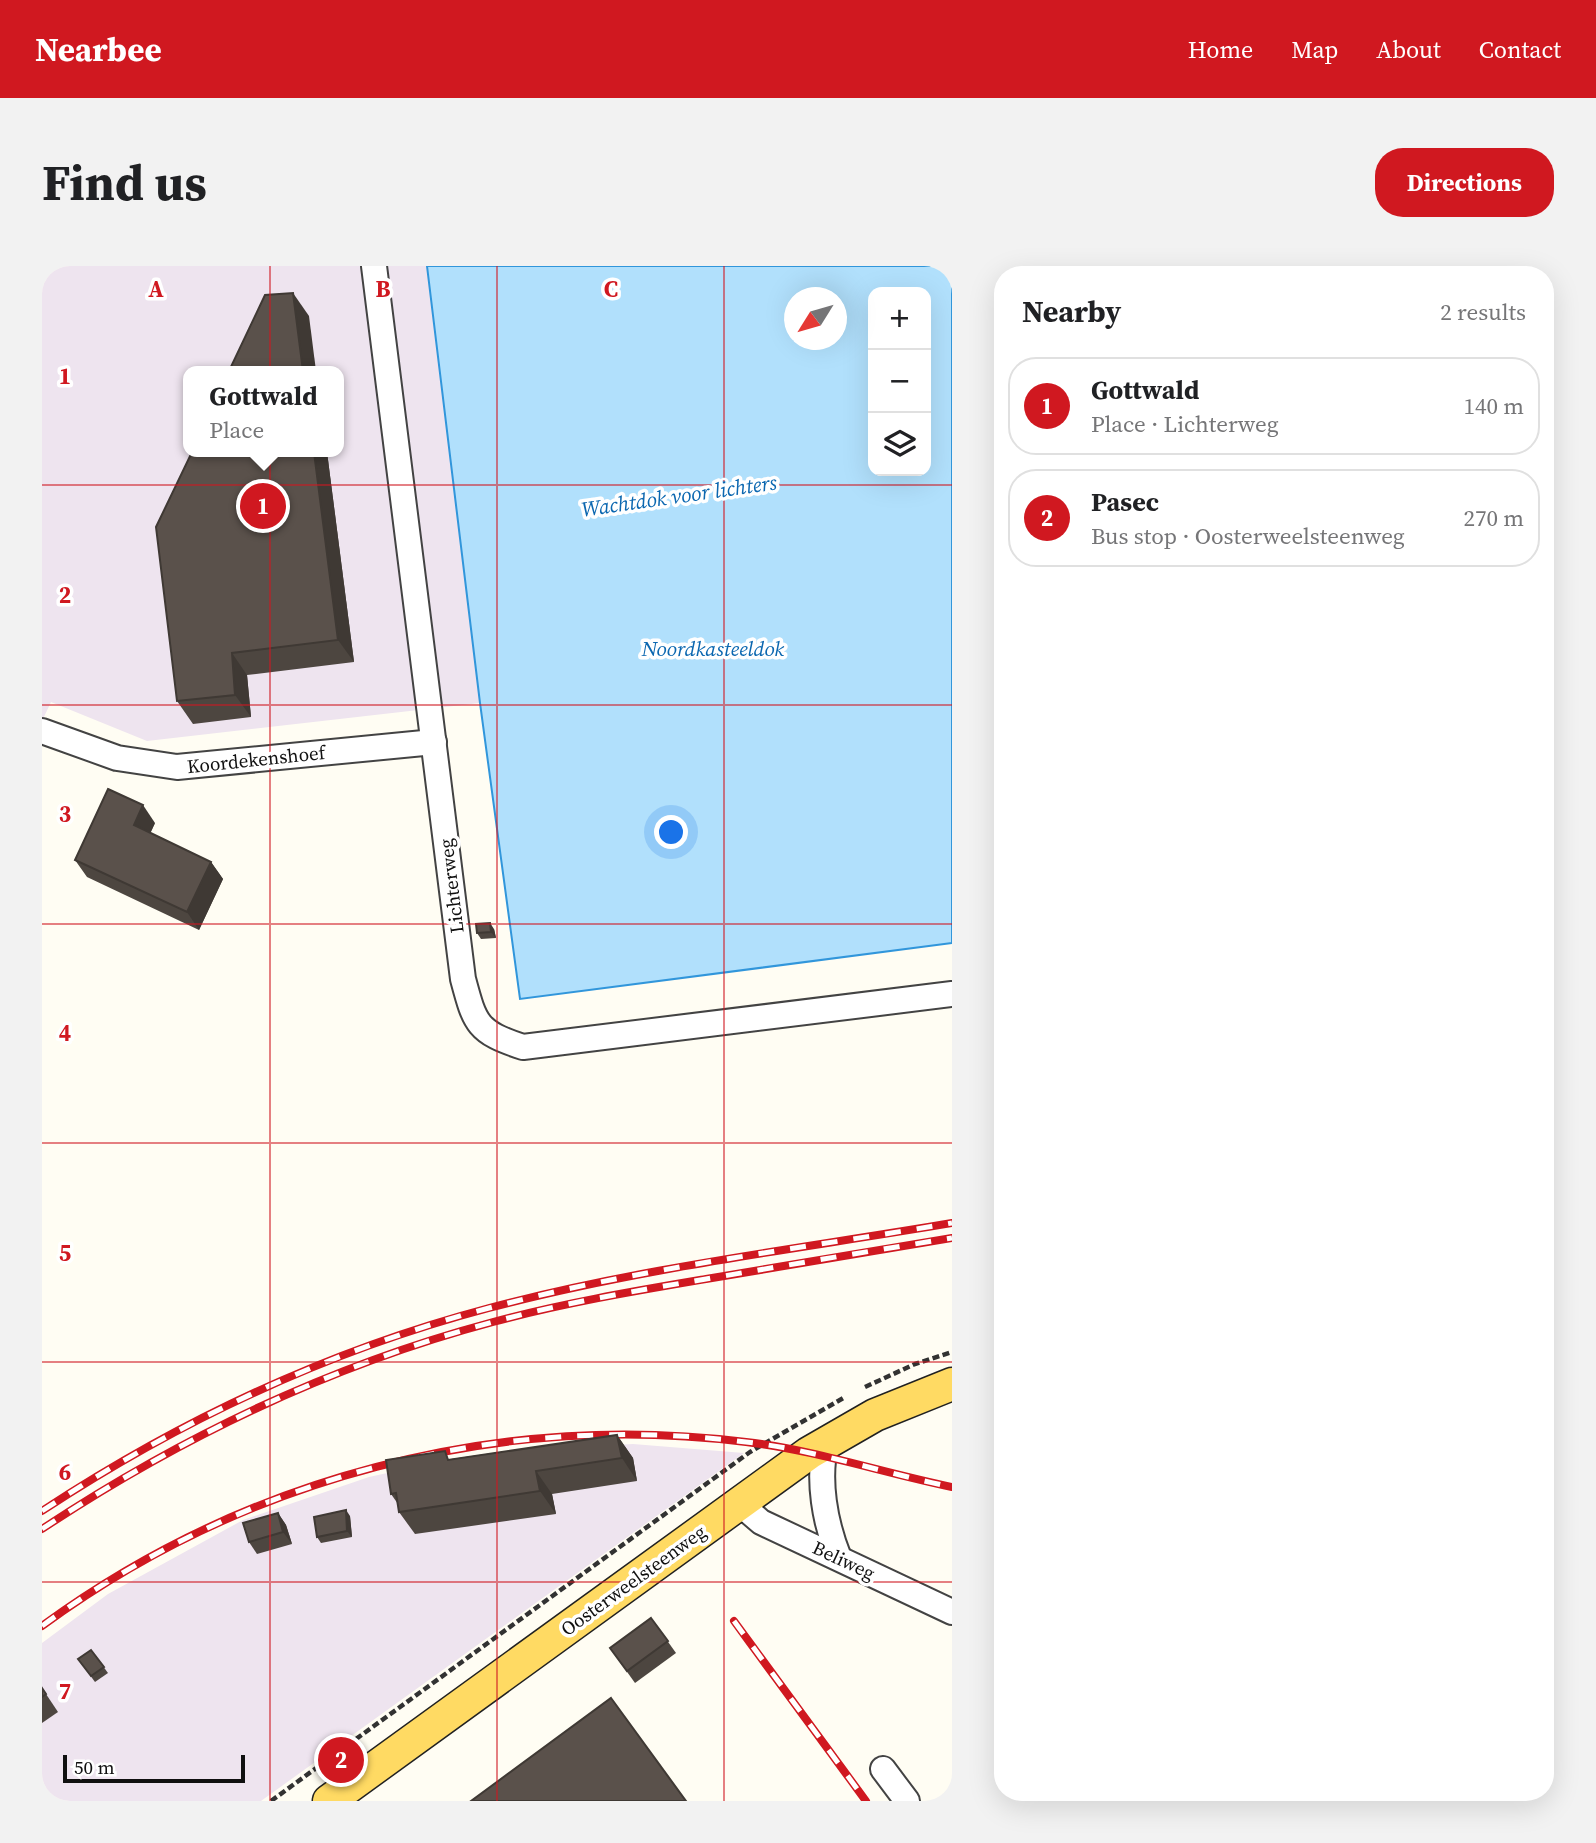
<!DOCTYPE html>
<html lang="en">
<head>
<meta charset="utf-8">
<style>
  :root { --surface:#fff; --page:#f2f2f2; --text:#202124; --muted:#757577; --line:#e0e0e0; --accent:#d01820 }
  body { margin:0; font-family:"Source Serif 4",serif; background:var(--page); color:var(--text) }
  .controls { position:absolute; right:21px; top:21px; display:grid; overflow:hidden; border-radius:14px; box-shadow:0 7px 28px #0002 }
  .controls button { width:63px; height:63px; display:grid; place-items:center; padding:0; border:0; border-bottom:2px solid var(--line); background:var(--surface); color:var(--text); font:35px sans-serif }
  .compass { position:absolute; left:742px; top:21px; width:63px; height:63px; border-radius:50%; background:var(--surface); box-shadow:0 7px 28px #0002; rotate:233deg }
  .scale { position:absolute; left:21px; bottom:18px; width:182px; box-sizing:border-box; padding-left:7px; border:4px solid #101010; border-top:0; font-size:19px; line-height:24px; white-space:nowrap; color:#101010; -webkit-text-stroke:5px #fff; paint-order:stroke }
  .you { position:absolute; left:630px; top:567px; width:24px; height:24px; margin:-18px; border:5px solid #fff; border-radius:50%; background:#1a73e8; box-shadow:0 0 0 10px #1a73e833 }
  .badge { display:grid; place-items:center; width:46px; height:46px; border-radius:50%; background:var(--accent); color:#fff; font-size:23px; font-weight:700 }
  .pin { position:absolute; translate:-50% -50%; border:4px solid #fff; box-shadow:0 2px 7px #0006 }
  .popup { position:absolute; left:141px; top:100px; width:161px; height:91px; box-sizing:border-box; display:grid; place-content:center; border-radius:14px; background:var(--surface); filter:drop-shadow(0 2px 5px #0005); font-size:23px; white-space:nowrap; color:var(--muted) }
  .popup b { font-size:26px; color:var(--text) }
  .popup::after { content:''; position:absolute; left:50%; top:100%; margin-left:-14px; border:14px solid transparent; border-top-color:var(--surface) }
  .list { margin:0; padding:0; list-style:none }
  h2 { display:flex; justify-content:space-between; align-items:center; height:91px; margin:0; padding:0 28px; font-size:30px }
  h2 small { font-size:23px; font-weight:400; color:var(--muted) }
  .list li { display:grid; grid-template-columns:46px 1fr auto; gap:21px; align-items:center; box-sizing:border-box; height:98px; margin:0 14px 14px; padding:0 14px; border:2px solid var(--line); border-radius:28px }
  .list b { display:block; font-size:26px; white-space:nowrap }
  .list p { margin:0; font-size:23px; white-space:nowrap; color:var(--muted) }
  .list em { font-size:23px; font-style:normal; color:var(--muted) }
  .icon { flex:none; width:38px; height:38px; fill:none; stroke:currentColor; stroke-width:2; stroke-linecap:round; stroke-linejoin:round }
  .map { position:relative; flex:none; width:910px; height:1535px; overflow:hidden; border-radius:28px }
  header { display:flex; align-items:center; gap:42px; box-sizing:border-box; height:98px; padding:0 35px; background:var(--accent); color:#fff }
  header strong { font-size:33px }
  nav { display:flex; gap:38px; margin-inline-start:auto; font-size:24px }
  .intro { display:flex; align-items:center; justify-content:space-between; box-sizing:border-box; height:168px; padding:0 42px }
  h1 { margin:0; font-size:49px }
  .button { padding:18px 32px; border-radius:28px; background:var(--accent); color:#fff; font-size:24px; font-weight:700 }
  main { display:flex; gap:42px; padding:0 42px }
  aside { flex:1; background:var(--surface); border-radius:28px; box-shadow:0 7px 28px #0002 }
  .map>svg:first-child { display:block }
</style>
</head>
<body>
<header>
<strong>Nearbee</strong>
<nav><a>Home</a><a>Map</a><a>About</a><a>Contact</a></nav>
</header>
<div class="intro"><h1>Find us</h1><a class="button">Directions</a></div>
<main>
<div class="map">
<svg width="910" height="1535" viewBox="0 0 910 1535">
  <rect width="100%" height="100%" fill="#fffdf3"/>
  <!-- industrial -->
  <g fill="#eee4ef" fill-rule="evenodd">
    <path d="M0,0h385l53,437 -333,38 -96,-39 -9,19zM146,105h150v81h-150z"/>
    <path d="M591,1178l111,9 -483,348h-219v-158l66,-49 135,-74 126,-43 64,-14 102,-14z"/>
  </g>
  <!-- water -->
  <path fill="#b1e0fc" stroke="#3196db" stroke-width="2" fill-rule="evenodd" d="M385,0h525v677l-432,56 -40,-296zM831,26h53v179h-53zM752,32h42v42h-42z"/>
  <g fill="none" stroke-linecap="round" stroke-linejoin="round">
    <defs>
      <g id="minor">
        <path d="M332,0l89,713c12,45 14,53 60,68l429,-53"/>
        <path d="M0,465l75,27 60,9 257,-25"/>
        <path d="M784,1177c-9,37 -1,80 13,115"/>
        <path d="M697,1237l22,19 191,90"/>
        <path d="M841,1503l24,32"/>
      </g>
      <path id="major" d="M287,1535l480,-348 66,-38 77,-31"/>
    </defs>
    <!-- minor casing -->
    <use href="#minor" stroke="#434343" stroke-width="28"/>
    <!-- major casing -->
    <use href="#major" stroke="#212121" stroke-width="35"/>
    <!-- path -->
    <g stroke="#323232" stroke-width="4.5" stroke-dasharray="7 3.5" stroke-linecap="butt">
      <path d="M823,1121l50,-23 37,-12"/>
      <path d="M229,1535l479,-349 95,-55"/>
    </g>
    <!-- minor -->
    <use href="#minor" stroke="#fff" stroke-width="24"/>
    <!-- major -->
    <use href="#major" stroke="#ffda63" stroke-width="32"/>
    <defs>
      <g id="rail">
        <path d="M0,1245c137,-90 288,-161 447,-203 150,-40 309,-59 463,-85"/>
        <path d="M0,1263c139,-92 290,-164 451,-207 70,-19 142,-31 213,-43 82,-14 164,-28 246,-41"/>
        <path d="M692,1355l132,180"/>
        <path d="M0,1360c202,-148 455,-215 704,-184 70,8 137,31 206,45"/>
      </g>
    </defs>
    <!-- rail casing -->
    <use href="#rail" stroke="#d01820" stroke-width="8"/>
    <!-- rail -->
    <use href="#rail" stroke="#fff" stroke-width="5" stroke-dasharray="16" stroke-linecap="butt"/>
  </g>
  <!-- wall -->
  <g fill="#4d4640">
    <path d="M285,186l27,210 -107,13 4,42 -58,7 -16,-23z"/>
    <path d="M113,557l-5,10 61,29 12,17 -24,51 -112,-53 -12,-17z"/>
    <path d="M452,663l2,9 -15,1 -4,-6z"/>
    <path d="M575,1169l16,23 4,23 -85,13 4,20 -141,20 -16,-22 -1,-8 -7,-10 60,-35z"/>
    <path d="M236,1247l8,12 6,19 -35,10 -8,-12z"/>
    <path d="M308,1250l2,21 -31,6 -4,-6z"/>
    <path d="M609,1352l25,35 -41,30 -25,-35z"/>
    <path d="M49,1384l17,23 -13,9 -17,-23z"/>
    <path d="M0,1422l16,24 -16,11z"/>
  </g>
  <!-- shaded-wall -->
  <g fill="#3f3934">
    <path d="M251,27l16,23 7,55h-13z"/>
    <path d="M272,186h13l27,210 -16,-22z"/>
    <path d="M190,387l15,22 4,42 -16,-22z"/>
    <path d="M101,539l12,18 -9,20 -12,-18z"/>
    <path d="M169,596l12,17 -24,51 -12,-18z"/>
    <path d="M448,657l4,6 2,9 -5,-6z"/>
    <path d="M575,1169l16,23 4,23 -15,-23z"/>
    <path d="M494,1205l16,23 4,20 -16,-23z"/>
    <path d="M304,1244l4,6 2,21 -5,-6z"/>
    <path d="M236,1247l8,12 6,19 -9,-12z"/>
  </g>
  <!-- building -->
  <g fill="#5a514b" stroke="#3f3934" stroke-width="2">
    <path d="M251,27l10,78h-74l36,-76z"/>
    <path d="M150,186h122l24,188 -106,13 3,42 -58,6 -21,-174z"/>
    <path d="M66,523l35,16 -9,20 77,37 -24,50 -112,-52z"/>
    <path d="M448,657l1,9 -14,1 -1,-9z"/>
    <path d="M575,1169l5,23 -86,13 4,20 -141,21 -3,-19 -5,1 -5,-34 59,-9 3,9z"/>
    <path d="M304,1244l1,21 -30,6 -3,-20z"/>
    <path d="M236,1247l5,19 -34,10 -6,-19z"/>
    <path d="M609,1352l17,23 -41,30 -17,-23z"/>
    <path d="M49,1384l13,17 -13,9 -13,-17z"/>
    <path d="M0,1422l4,6 -4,3z"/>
    <path d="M569,1432l75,103h-215z"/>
    <path d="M0,1520l11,15h-11z"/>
  </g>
  <!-- grid -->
  <path fill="none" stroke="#d01820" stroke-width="2" stroke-opacity="0.55" d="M228,0v1535M455,0v1535M682,0v1535M0,219h910M0,439h910M0,658h910M0,877h910M0,1096h910M0,1316h910"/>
  <g text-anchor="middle" stroke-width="7" stroke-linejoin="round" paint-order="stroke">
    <!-- street labels -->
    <g font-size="19" fill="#101010" stroke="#fff">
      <text transform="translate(214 493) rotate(-6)" y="7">Koordekenshoef</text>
      <text transform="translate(409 620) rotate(-97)" y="7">Lichterweg</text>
      <text transform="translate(802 1294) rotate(25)" y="7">Beliweg</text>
      <text transform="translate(591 1314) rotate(-36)" y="7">Oosterweelsteenweg</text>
    </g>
    <!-- water labels -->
    <g font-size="21" font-style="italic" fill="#0b67b0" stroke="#fff">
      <text transform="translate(637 230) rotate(-8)" y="7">Wachtdok voor lichters</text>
      <text x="671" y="390">Noordkasteeldok</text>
    </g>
  </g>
  <g font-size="23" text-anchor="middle" font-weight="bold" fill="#d01820" stroke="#fff" stroke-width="7" stroke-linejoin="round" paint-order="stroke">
    <text x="114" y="31">A</text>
    <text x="341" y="31">B</text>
    <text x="569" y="31">C</text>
    <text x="23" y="118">1</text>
    <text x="23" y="337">2</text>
    <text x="23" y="556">3</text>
    <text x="23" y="775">4</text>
    <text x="23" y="995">5</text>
    <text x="23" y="1214">6</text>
    <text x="23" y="1433">7</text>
  </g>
</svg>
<div class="controls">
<button>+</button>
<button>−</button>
<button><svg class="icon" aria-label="layers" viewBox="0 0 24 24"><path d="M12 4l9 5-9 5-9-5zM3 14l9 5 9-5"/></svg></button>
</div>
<svg class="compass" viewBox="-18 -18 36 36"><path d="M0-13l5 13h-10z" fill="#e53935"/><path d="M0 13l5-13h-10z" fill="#757577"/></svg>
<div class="scale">50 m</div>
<div class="you"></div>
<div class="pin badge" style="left:221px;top:240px">1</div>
<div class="popup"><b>Gottwald</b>Place</div>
<div class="pin badge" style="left:299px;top:1494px">2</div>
</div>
<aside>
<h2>Nearby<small>2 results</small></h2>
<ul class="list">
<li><span class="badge">1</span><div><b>Gottwald</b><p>Place · Lichterweg</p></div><em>140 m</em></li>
<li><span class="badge">2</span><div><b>Pasec</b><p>Bus stop · Oosterweelsteenweg</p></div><em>270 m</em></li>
</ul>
</aside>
</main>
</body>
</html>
